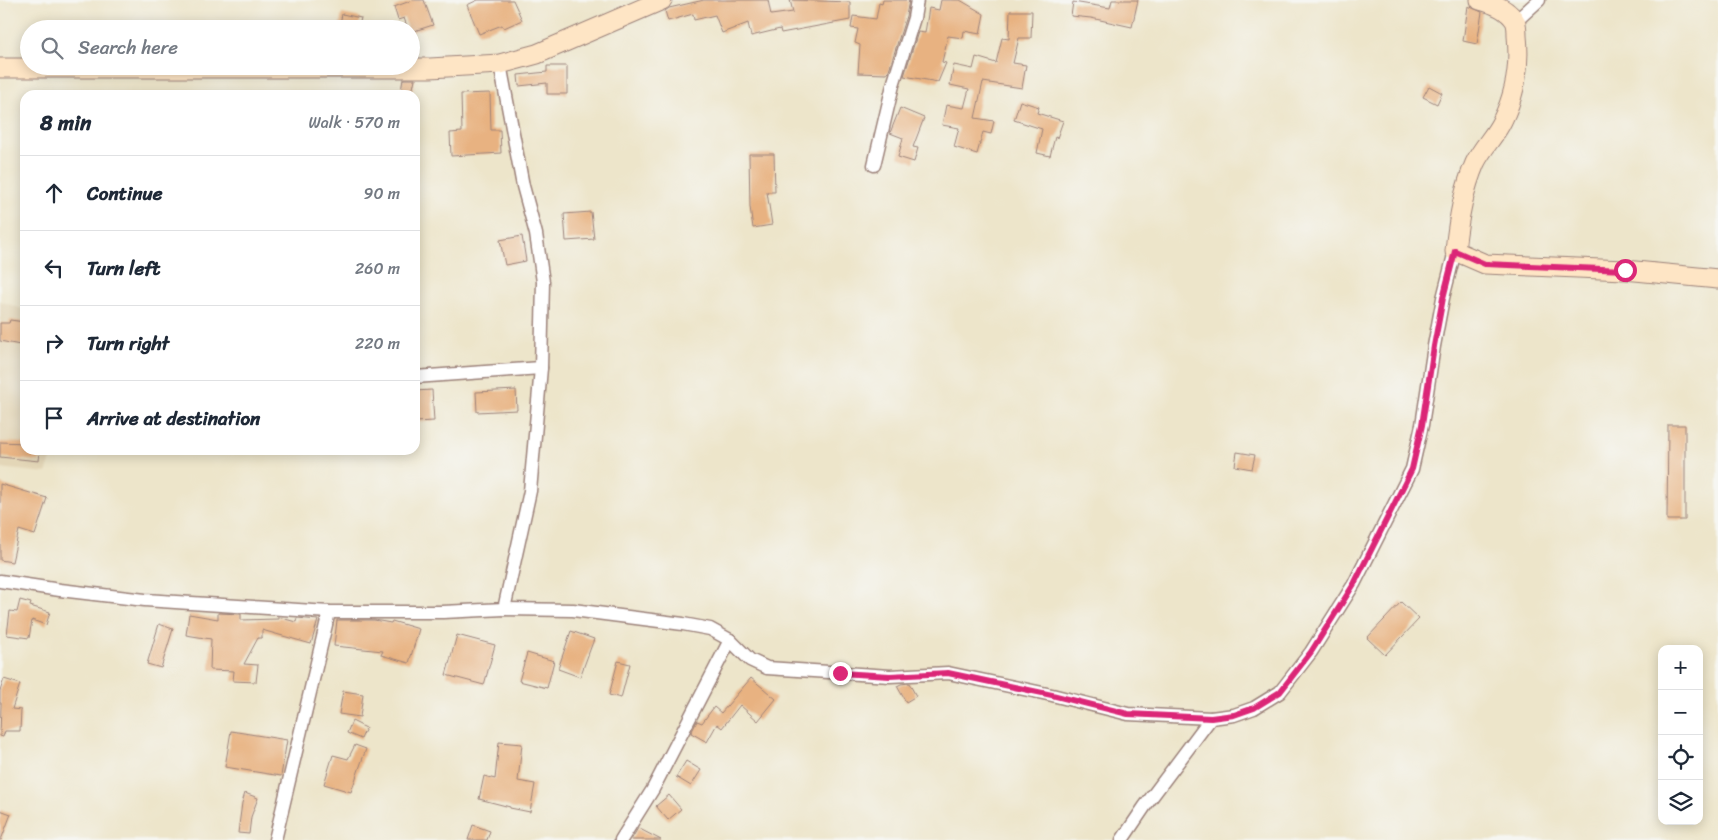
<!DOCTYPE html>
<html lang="en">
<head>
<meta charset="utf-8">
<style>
  :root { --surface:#fff; --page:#f2f2f3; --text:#1f2937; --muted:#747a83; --line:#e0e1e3 }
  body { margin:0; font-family:Sriracha,sans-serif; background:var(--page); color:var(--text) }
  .controls { position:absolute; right:15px; bottom:15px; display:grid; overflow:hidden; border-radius:10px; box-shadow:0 2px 12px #0003 }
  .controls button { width:45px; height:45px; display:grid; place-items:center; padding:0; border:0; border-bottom:1px solid var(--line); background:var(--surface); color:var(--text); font:25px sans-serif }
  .stop { position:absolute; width:15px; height:15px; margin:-11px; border:4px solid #db2777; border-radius:50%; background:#fff }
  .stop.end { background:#db2777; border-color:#fff; box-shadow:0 1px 5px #0008 }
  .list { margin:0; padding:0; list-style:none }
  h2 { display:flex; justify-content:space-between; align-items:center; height:65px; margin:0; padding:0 20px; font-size:21px }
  h2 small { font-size:16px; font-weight:400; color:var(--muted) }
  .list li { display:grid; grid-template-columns:32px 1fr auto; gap:15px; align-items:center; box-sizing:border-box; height:75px; padding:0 20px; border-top:1px solid var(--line) }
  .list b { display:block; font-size:19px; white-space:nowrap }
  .list em { font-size:16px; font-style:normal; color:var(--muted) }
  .icon { flex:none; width:28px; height:28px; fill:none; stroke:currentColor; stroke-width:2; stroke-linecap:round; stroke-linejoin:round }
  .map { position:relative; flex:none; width:1718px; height:840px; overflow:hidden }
  .search { position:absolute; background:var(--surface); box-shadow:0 2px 12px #0003; left:20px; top:20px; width:400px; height:55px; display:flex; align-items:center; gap:12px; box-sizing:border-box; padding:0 18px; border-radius:28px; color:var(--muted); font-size:19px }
  .panel { position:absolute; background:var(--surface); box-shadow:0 2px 12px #0003; left:20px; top:90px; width:400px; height:365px; border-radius:15px }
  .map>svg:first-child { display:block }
</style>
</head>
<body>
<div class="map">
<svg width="1718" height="840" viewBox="0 0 1718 840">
  <rect width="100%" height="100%" fill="#f6f6f2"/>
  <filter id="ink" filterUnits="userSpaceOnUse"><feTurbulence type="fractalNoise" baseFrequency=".02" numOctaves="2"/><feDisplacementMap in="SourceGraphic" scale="10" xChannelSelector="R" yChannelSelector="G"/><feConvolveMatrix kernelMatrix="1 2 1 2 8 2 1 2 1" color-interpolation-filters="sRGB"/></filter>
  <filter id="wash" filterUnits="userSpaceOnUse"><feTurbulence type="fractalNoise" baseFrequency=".0096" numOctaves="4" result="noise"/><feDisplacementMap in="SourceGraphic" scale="20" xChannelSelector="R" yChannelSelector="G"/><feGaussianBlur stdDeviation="1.12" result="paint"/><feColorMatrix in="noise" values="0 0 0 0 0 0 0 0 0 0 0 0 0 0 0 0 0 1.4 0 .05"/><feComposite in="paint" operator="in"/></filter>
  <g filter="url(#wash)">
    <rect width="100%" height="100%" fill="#ede5ca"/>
    <!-- built -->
    <path fill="#e3d6b7" d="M0,301l25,9v140h29l-8,23 -46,-5z"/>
    <g id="blocks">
      <!-- building -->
      <g fill="#e8b281">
        <path d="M413,0h11l9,25 -22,7v-3h-3l-4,-11 -6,2 -4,-13z"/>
        <path d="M478,0h35l9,20 -18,8 -2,-3 -23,9 -12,-29z"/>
        <path d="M704,0h64l3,15 22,-3 -3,-12 60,2v18l-69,13 -1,-4 -29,7 -3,-13 -26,10 -7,-18 -21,5 -1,-6 -25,7 -3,-10 4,-3z"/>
        <path d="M883,0h26l-3,16 -18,57 -1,-1 -1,2 -28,-1 2,-28 -5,-2 3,-14 -7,-1 2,-12 23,3 3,-16 3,1z"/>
        <path d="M941,0h19l24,14 -4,20 -16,-3 -1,7 -15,-2 -6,26 4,1 -8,19 -34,-6 14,-44 7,1 4,-25 10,2z"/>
        <path d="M1112,0h26l-6,27 -41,-9 -20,-2 2,-14 37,6z"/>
        <path d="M1468,6l14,6 -5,32 -14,-3z"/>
        <path d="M1010,11h22l-1,27h-12l-6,25 13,2 -4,23 -39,-6 -8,36 19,3 -3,13 -8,-2 -6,22 -23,-7 5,-19 -17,-3 4,-20 18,3 5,-19 -19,-4 4,-20 19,4 3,-12 20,6 6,-25 7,1z"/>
        <path d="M342,14l19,4 -3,11h-19z"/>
        <path d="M547,66h20v28h-20v-11l-28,3 -1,-11 29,-3z"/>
        <path d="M403,79h12l-3,14 -11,-2z"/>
        <path d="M1429,86l13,7 -5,11 -14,-7z"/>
        <path d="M490,93l1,37h9l1,23 -50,3 -1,-23 12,-1 -1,-38z"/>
        <path d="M1020,101l19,6 -2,6 26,8 -6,17 -2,-1 -5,19 -13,-3 5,-24 -28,-9z"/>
        <path d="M900,108l24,10 -11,29 5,1 -4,14 -16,-5 5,-19 -13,-5z"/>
        <path d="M749,154h25l1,38h-8l5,33 -19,3 -3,-21z"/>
        <path d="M591,212l3,27 -28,2 -2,-27z"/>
        <path d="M522,236l4,25 -21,4 -5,-25z"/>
        <path d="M10,320l15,2v24l-25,-5v-18h9z"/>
        <path d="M432,390l2,31 -19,1v-31z"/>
        <path d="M516,390l1,20 -40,2 -1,-20z"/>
        <path d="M1668,425h17v95h-18z"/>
        <path d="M0,442l25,1v7h15l-1,11 -39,-4z"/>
        <path d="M1237,452l18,3 -3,14 -17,-3z"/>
        <path d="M0,484l47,14 -12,37 -16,-5 -7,32 -12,-2z"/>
        <path d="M20,600l11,3 -1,3 20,6 -4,13 -14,-5 -3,18 -22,-3 3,-24 7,1z"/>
        <path d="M1401,602l18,17 -34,36 -18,-17z"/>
        <path d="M218,613l23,1v6l37,-1v-2l18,5 1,-4 21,2 -7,24 -49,-14v8h-4l-14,26 14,1 -2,17 -23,-1 1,-10 -24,-1 1,-31 -25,-4 3,-21 29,5z"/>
        <path d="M337,620h37l17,3 1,-2 27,8 -10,34 -28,-8 2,-4 -49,-5z"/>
        <path d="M159,624l14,5 -12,39 -14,-4z"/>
        <path d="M571,631l23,8 -14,38 -22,-8z"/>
        <path d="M457,635l38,10 -11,40 -38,-10z"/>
        <path d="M527,653l27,8 -7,27 -28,-7z"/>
        <path d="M618,661l12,3 -9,34 -12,-3z"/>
        <path d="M751,678l25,21 -18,22 -18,-16 -18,23 -5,-4 -10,18 -16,-9 6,-12 5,2 12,-16 7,6z"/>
        <path d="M4,679l16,5 -8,25 9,1 -1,21h-15l-2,6 -3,-1 1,-33h-1v-12z"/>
        <path d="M909,683l7,13 -10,6 -9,-16 4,-2z"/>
        <path d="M343,691l20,3 -3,23 -21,-3z"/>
        <path d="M352,721l14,7 -5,11 -14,-6z"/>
        <path d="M231,731l56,9 -6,36 -56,-9z"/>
        <path d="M499,742l23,2 -4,37 17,3 -5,28 -20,-4v-1l-31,-8 5,-23 11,3z"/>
        <path d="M355,745l11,4 -15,43 -27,-8 9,-29 15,4z"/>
        <path d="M686,761l15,9 -10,16 -15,-9z"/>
        <path d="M245,793l13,5 -7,19 -2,17 -11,-1 4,-30z"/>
        <path d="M669,795l12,14 -13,11 -12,-14z"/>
        <path d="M0,810l11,4 -10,26h-1z"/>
        <path d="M473,825l17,6 -3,9h-19z"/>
        <path d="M638,828l23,12h-30z"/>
      </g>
    </g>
  </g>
  <g filter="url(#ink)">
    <use href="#blocks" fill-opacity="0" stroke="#9c827a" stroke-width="1"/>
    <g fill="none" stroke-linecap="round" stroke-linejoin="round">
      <defs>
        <g id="street">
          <path d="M1515,22l24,-22"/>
          <path d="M874,165l19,-80 21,-67 3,-18"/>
          <path d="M415,377l126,-9"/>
          <path d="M0,581l60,9 85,10 184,12h114l61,-3 26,-118 11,-123 2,-86 -7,-48 -13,-48 -23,-122"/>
          <path d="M504,609l69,1 110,14 27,5 20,11 20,20 17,8 123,8 58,-3 104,22 76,19 83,4 23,-3 20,-7 26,-16 31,-40 43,-68 58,-115 10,-44 12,-79 9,-48 12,-47"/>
          <path d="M275,840l54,-228"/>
          <path d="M621,840l32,-51 77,-149"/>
          <path d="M1122,840l23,-34 66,-88"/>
        </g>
        <g id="secondary">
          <path d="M1480,0c12,3 28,9 35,21 2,4 2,11 2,15 3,29 -2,59 -15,85 -7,15 -20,27 -27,42 -12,28 -17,57 -20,88l30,13 140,6 93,9"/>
          <path d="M0,68h430l70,-4 37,-10 125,-54"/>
        </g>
      </defs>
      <!-- street casing -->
      <use href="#street" stroke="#9c827a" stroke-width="15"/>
      <!-- secondary casing -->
      <use href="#secondary" stroke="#9c827a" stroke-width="21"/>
      <!-- street -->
      <use href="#street" stroke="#fff" stroke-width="12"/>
      <!-- secondary -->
      <use href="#secondary" stroke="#fee5c5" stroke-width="19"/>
    </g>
  </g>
  <g fill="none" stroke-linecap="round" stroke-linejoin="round" filter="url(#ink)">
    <!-- route -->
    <path stroke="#db2777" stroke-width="6" d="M840,673l50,3 58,-3 104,22 76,19 83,4 23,-3 20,-7 26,-16 31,-40 43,-68 58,-115 10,-44 12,-79 9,-48 12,-47 30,13 140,6"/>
  </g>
</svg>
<div class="controls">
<button>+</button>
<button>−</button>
<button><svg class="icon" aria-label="locate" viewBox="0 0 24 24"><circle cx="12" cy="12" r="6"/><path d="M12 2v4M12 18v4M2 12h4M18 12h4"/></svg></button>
<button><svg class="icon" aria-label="layers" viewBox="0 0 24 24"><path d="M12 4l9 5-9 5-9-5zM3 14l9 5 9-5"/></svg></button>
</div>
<div class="stop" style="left:1625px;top:270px"></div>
<div class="stop end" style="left:840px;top:673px"></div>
<div class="search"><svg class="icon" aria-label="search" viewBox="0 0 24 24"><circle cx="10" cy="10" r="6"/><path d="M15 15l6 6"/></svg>Search here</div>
<section class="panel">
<h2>8 min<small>Walk · 570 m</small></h2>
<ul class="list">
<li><svg class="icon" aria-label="ahead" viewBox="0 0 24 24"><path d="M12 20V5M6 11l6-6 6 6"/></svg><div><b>Continue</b></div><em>90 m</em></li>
<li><svg class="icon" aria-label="left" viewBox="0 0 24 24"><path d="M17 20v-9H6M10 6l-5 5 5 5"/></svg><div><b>Turn left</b></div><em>260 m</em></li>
<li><svg class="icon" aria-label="right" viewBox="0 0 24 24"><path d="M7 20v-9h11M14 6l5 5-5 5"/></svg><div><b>Turn right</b></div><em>220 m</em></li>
<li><svg class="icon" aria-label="arrive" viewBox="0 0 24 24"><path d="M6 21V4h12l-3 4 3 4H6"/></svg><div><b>Arrive at destination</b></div></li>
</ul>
</section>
</div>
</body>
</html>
